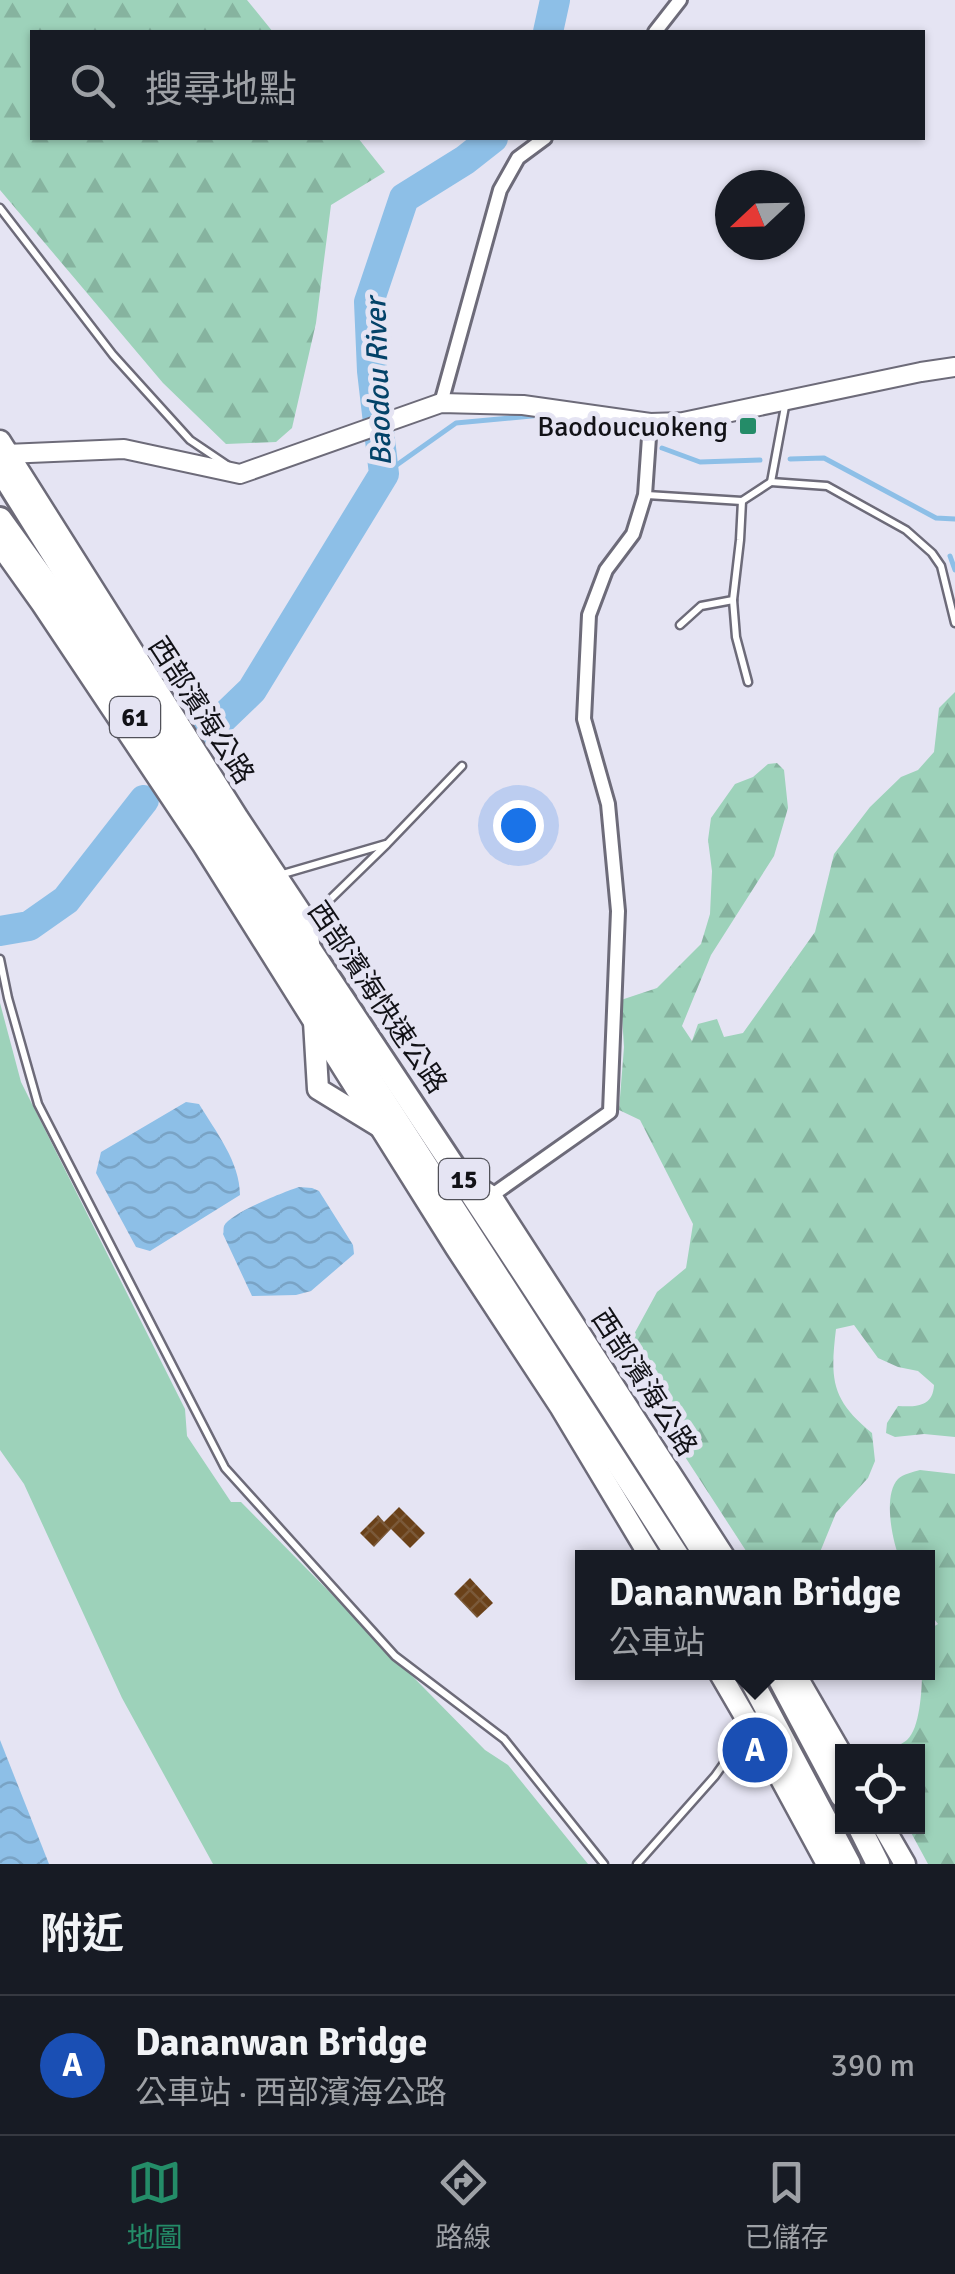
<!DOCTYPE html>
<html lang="zh-TW">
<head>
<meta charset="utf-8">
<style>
  :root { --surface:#171b24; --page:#20242c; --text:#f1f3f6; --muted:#9ea1a6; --line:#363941; --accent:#248c68 }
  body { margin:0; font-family:Signika,"Noto Sans TC",sans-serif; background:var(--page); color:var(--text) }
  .controls { position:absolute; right:30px; bottom:30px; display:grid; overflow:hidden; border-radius:0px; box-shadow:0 2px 8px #0004 }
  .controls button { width:90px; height:90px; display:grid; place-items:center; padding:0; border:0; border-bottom:2px solid var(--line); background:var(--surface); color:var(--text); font:50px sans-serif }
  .compass { position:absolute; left:715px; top:170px; width:90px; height:90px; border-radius:50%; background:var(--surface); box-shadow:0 2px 8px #0004; rotate:248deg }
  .you { position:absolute; left:518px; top:825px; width:35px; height:35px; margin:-25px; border:8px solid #fff; border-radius:50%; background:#1a73e8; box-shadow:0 0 0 15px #1a73e833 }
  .badge { display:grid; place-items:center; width:65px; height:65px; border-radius:50%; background:var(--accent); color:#fff; font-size:32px; font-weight:700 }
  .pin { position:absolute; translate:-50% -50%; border:5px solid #fff; box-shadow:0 2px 10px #0006 }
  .popup { position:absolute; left:575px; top:1550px; width:360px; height:130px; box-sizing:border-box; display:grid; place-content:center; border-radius:0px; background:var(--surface); filter:drop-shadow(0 2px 8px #0005); font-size:32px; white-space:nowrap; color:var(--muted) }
  .popup b { font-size:38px; color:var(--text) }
  .popup::after { content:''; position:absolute; left:50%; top:100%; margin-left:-20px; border:20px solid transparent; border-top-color:var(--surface) }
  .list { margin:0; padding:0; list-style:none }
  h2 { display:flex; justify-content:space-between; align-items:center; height:130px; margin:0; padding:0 40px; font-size:42px }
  h2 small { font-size:32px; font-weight:400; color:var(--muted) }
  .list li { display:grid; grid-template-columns:65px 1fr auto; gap:30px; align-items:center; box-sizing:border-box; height:140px; padding:0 40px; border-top:2px solid var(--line) }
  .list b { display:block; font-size:38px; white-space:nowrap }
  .list p { margin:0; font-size:32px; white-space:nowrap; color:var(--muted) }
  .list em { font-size:32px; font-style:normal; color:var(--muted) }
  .icon { flex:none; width:55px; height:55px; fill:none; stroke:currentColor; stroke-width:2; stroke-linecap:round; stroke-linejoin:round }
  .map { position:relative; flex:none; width:955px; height:1864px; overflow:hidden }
  .search { position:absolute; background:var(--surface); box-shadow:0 2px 8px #0004; left:30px; right:30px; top:30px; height:110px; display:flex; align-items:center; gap:25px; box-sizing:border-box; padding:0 35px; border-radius:0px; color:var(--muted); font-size:38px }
  .sheet { height:270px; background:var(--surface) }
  nav { display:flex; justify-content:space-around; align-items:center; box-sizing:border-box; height:140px; border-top:2px solid var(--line); background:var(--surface); font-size:28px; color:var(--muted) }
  nav a { display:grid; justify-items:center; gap:5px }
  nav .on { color:var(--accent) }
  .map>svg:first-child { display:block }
</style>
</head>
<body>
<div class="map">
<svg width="955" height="1864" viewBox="0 0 955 1864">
  <defs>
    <pattern id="forest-firs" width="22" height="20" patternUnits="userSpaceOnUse" patternTransform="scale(2.5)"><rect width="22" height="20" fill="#9dd2ba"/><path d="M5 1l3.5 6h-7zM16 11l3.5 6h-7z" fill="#86b39f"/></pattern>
    <pattern id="water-waves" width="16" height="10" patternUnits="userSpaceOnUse" patternTransform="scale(2.5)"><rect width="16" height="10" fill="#8dbfe7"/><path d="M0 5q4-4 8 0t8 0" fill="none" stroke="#79a3c5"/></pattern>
    <pattern id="building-cross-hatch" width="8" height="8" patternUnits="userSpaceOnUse" patternTransform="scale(2.5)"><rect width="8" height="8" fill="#6a4119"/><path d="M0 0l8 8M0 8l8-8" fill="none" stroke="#7a5939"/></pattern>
  </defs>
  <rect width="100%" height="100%" fill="#e5e4f3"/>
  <!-- grass -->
  <path fill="#9dd2ba" d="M0,1003l21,79 164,327 2,27 44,66h10l244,248 23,15 80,99h-375l-91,-166 -98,-214 -24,-34z"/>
  <!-- forest -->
  <g fill="url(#forest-firs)">
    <path d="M0,0h247l26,32h-241v106h326l27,34 -54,33 -15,118 -24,105 -16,14 -50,2 -63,-61 -163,-193z"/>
    <path d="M955,692v745l-31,-3 -29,3 -9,-4 1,-10 11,-17c18,1 35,1 36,-21l-16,-14 -20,-4 -20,-9 -24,-33 -18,4c-6,50 -5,71 36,104l3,28 -7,17 -32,35 -18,44h-68l-129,-199 36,-66 29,-24 7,-44 -53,-104 -21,-10 5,-63 -3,-47 36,-12 44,-44 9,-30 2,-43 -4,-31 3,-22 24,-34 18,-7 15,-13 9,-1 7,7 4,38 -14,48 -63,99 -29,71 10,15 6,-17 19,-5 7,18 19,-4 72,-101 19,-78 36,-47 31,-30 17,-7 16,-18 5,-44z"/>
    <path d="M920,1470l35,4v390h-27l-20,-37 10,-1v-74l-34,-1c7,-3 17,-6 23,-11 13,-11 15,-51 15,-67l6,-1v-42l10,-6 -10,-13v-53l-29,-1c-7,-18 -16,-62 -1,-78 5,-5 15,-7 22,-9z"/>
  </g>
  <!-- water -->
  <g fill="url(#water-waves)">
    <path d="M186,1102l13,2c17,28 41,58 41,91l-90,56 -14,-4 -40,-74 5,-21z"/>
    <path d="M299,1187l13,1 7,3 34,54 1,9 -43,37 -15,4 -44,1 -29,-62c1,-2 0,-5 1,-8 6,-13 60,-34 75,-39z"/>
    <path d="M0,1740l49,124h-49z"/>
  </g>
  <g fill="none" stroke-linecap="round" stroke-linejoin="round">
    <!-- stream -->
    <g stroke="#8dbfe7" stroke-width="5">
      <path d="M591,422l44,16"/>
      <path d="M662,448l38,14 60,-2"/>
      <path d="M790,459l34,-1 112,60 19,1"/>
      <path d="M384,474l72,-51 86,-8"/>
      <path d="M950,556l5,14"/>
    </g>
    <!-- river -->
    <g stroke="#8dbfe7" stroke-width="30">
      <path d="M548,32l7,-32"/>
      <path d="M200,740l52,-50 132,-216 -12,-103 -3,-69 35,-104 61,-38 28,-22"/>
      <path d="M0,931l29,-5 37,-26 78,-100"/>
    </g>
  </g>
  <!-- building -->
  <g fill="url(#building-cross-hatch)">
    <path d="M399,1507l26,26 -15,15 -19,-19 -17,18 -14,-14 18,-18 6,7z"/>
    <path d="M470,1578l23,25 -16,15 -23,-24z"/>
  </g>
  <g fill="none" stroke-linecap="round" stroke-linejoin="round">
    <defs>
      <g id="service">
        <path d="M0,208l113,147 77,85 37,25"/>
        <path d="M771,482l56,4 79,44 26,23 9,13 14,57"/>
        <path d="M647,495l95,6 29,-19 15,-81"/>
        <path d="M733,600l3,37 12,45"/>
        <path d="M680,625l21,-19 32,-6 7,-60 2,-39"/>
        <path d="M283,874l103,-30"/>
        <path d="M311,918l76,-74 75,-78"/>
        <path d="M0,959l8,39 30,106 187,364 170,188 109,83 100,125"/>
        <path d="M637,1864l78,-88 32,-45"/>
      </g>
      <g id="minor">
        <path d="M655,32l25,-32"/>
        <path d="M441,403l59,-213 18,-32 27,-20"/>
        <path d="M491,1196l119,-84 8,-201 -10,-107 -24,-85 5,-104 17,-45 27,-36 12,-39 5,-72"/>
      </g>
      <path id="tertiary" d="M6,454l118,-5 116,25 201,-71 82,2 127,18 33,-1 238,-50 34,-5"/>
      <g id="primary">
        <path d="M0,441l238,377 69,104 3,32"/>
        <path d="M0,545l42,59 161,241 253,403 105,160 90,150"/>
        <path d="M312,988l6,101 98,60"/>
        <path d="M462,1177l29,19 234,362"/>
        <path d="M719,1672l56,96 52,96"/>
        <path d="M794,1672l48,83"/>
        <path d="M883,1826l22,38"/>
      </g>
      <g id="trunk">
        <path d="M0,469c227,368 477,722 707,1089"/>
        <path d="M0,519l57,79 157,239 465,721"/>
        <path d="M747,1672l102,192"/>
        <path d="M776,1672l66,124"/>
        <path d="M859,1826l19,38"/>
      </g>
    </defs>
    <!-- service casing -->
    <use href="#service" stroke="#6d6b79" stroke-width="11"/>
    <!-- minor casing -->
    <use href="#minor" stroke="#6d6b79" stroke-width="18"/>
    <!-- tertiary casing -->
    <use href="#tertiary" stroke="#6d6b79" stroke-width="22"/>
    <!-- primary casing -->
    <use href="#primary" stroke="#6d6b79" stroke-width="25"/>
    <!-- trunk casing -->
    <use href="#trunk" stroke="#6d6b79" stroke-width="28"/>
    <!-- service -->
    <use href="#service" stroke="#fff" stroke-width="6"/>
    <!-- minor -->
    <use href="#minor" stroke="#fff" stroke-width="12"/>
    <!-- tertiary -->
    <use href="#tertiary" stroke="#fff" stroke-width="18"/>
    <!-- primary -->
    <use href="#primary" stroke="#fff" stroke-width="20"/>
    <!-- trunk -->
    <use href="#trunk" stroke="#fff" stroke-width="22"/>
  </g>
  <!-- markers -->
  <rect fill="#248c68" stroke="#e5e4f3" stroke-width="4" x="738" y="416" width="20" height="20" rx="5"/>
  <g text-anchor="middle" stroke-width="10" stroke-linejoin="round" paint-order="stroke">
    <!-- shield labels -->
    <g fill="#e5e4f3" stroke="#515159" stroke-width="2.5">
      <rect x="110" y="697" width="50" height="40" rx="8"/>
      <rect x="439" y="1159" width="50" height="40" rx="8"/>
    </g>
    <g font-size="25" font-weight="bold" fill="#121217">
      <text x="135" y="726">61</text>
      <text x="464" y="1188">15</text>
    </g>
    <!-- poi labels -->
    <g font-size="28" fill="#121217" stroke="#e5e4f3" text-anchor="end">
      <text x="728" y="436">Baodoucuokeng</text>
    </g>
    <!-- street labels -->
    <g font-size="28" fill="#121217" stroke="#e5e4f3">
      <text transform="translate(202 710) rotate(57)" y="10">西部濱海公路</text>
      <text transform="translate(378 997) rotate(56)" y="10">西部濱海快速公路</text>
      <text transform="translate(645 1382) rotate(57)" y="10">西部濱海公路</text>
    </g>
    <!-- water labels -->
    <g font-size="30" font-style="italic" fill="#044369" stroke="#e5e4f3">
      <text transform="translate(378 382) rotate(-92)" y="10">Baodou River</text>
    </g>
  </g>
</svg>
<div class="controls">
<button><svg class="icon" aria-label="locate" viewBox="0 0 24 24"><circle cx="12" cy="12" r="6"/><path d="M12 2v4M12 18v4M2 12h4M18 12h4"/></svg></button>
</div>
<svg class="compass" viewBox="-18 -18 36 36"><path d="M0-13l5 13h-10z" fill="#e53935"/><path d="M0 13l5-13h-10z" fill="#9ea1a6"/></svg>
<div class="you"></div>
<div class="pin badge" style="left:755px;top:1750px;background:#1a4fb4">A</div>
<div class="popup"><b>Dananwan Bridge</b>公車站</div>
<div class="search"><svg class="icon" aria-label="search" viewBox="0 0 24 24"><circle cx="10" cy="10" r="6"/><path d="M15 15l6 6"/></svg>搜尋地點</div>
</div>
<section class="sheet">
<h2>附近<small></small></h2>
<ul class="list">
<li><span class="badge" style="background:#1a4fb4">A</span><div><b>Dananwan Bridge</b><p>公車站 · 西部濱海公路</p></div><em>390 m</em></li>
</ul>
</section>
<nav>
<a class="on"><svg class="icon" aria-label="map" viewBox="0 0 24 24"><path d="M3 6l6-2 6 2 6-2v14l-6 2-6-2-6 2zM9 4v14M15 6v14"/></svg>地圖</a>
<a><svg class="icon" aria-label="directions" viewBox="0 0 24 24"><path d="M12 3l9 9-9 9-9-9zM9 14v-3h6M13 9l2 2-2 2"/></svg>路線</a>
<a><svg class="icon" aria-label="saved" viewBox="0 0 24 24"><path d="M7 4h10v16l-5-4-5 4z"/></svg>已儲存</a>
</nav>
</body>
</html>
